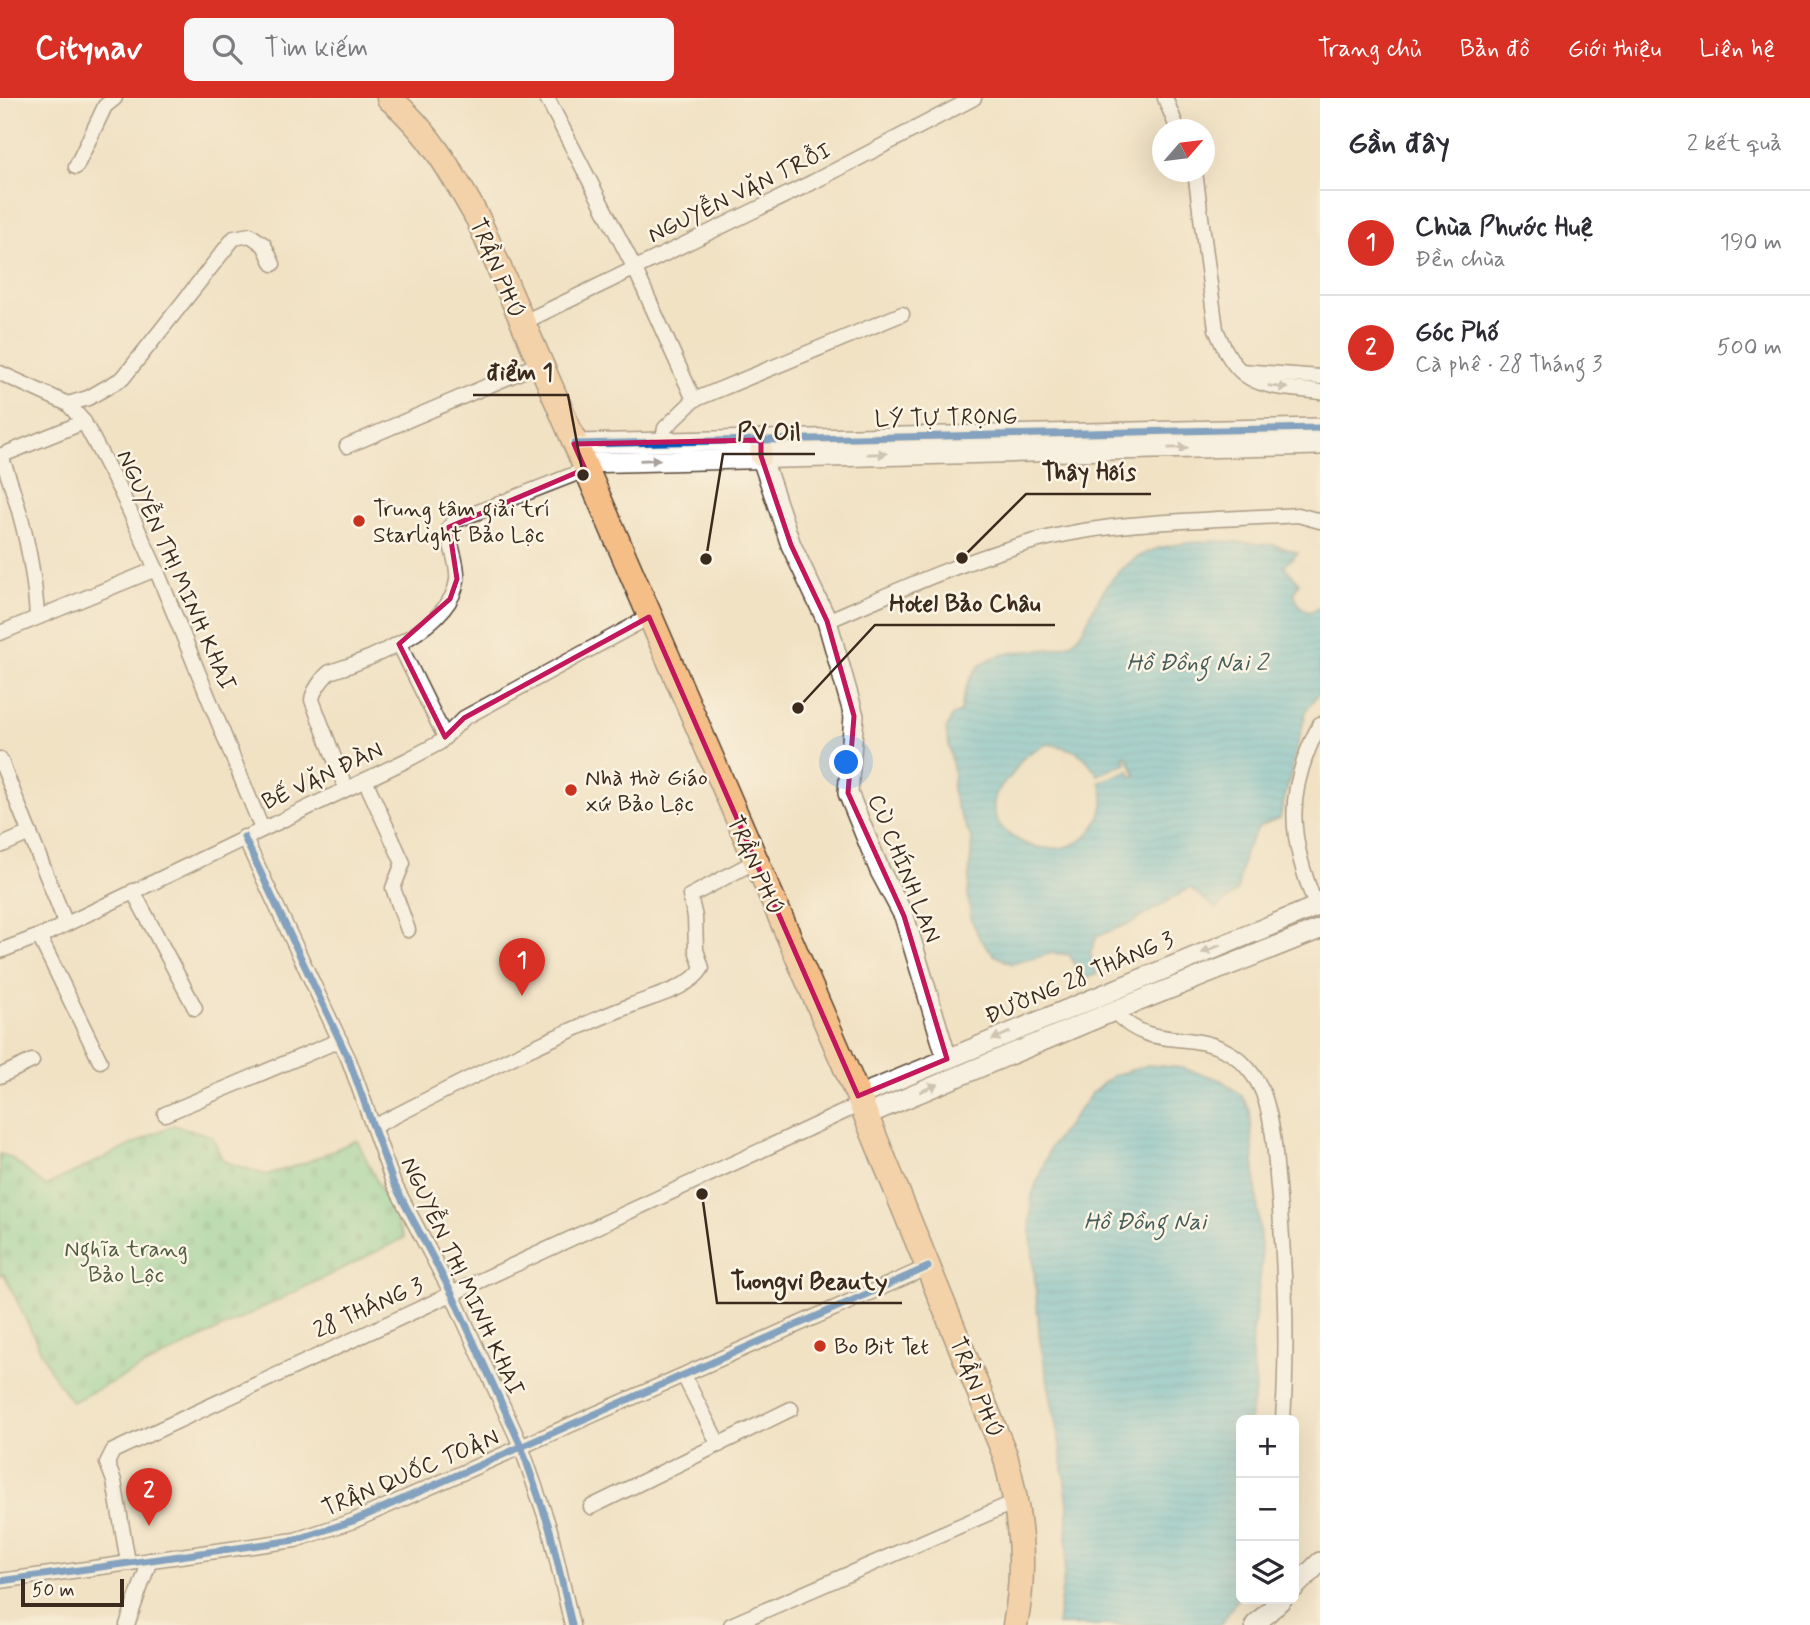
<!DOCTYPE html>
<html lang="vi">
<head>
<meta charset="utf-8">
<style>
  :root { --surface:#fff; --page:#f7f7f7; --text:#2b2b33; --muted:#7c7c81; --line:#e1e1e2; --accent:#d93025 }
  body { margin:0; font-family:Mynerve,sans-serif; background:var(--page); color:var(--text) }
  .controls { position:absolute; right:21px; bottom:21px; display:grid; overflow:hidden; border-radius:10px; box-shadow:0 7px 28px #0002 }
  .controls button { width:63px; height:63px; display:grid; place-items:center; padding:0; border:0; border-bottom:2px solid var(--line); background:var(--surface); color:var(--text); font:35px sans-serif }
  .compass { position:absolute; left:1152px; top:21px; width:63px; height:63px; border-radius:50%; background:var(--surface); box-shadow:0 7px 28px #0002; rotate:62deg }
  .scale { position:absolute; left:21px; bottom:18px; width:103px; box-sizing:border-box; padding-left:7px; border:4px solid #3b2a1e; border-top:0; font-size:19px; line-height:24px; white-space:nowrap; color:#3b2a1e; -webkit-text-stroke:5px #fcf5e5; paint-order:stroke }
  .you { position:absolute; left:847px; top:665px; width:24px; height:24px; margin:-18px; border:5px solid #fff; border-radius:50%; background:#1a73e8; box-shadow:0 0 0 10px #1a73e833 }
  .badge { display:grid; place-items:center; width:46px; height:46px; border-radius:50%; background:var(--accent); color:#fff; font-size:23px; font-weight:700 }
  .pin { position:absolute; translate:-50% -58px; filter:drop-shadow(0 2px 4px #0008) }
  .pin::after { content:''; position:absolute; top:37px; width:24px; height:21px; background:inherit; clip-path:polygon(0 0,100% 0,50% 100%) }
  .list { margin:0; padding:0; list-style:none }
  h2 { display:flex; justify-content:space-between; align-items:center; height:91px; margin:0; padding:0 28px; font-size:30px }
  h2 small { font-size:23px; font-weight:400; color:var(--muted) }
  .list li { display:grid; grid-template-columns:46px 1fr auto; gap:21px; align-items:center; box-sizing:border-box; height:105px; padding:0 28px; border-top:2px solid var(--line) }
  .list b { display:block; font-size:26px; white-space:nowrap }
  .list p { margin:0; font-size:23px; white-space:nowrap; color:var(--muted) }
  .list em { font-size:23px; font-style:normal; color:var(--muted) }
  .icon { flex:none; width:38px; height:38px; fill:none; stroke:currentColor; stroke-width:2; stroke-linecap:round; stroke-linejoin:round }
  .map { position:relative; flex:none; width:1320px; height:1527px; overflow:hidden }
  header { display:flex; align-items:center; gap:42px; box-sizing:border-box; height:98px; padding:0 35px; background:var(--accent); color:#fff }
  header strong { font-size:33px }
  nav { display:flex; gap:38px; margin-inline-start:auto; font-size:24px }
  .search { width:490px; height:63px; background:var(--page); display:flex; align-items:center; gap:18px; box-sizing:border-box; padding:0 24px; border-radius:10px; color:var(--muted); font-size:26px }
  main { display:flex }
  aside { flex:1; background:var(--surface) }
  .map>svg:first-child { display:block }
</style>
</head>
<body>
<header>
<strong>Citynav</strong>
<div class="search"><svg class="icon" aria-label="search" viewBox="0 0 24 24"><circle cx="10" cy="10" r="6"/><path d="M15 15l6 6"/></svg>Tìm kiếm</div>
<nav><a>Trang chủ</a><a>Bản đồ</a><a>Giới thiệu</a><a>Liên hệ</a></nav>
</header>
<main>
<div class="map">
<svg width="1320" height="1527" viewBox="0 0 1320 1527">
  <defs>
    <pattern id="cemetery-stones" width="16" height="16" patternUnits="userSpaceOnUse" patternTransform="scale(1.75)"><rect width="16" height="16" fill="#7cd398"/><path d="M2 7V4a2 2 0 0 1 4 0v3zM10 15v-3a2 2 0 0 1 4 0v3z" fill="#6cb583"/></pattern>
    <pattern id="water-rules" width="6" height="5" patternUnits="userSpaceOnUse" patternTransform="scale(1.75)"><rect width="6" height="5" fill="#54bbd2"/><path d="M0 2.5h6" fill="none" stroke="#4798aa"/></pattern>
  </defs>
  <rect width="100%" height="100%" fill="#fcf5e5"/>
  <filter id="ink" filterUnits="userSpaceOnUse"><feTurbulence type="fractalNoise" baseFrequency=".0143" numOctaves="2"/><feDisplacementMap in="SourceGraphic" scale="14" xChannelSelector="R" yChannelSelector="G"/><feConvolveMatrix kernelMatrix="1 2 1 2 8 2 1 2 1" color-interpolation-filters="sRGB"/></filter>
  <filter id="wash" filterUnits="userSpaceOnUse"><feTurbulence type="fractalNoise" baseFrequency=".00686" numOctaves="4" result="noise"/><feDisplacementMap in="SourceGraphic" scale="28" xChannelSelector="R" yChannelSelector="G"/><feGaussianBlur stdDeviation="1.57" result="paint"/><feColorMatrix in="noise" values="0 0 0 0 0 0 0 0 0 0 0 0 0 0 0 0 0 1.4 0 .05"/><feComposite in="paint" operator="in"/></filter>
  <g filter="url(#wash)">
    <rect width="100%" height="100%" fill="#f1e2c4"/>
    <!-- cemetery -->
    <path fill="url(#cemetery-stones)" stroke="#5c7e5b" stroke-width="2" d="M173,1027l39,11 11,25 43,14 39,-12 52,-23 47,98 -332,164 -20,-28 -48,-100 -4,1v-121l10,3 35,29z"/>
    <!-- water -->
    <g fill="url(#water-rules)" stroke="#487278" stroke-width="2" fill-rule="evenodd">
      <path d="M1219,443l56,4 23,8 -14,13 15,17 -5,10 5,12 9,7 12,-4v83l-14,20 -26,107 -21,8 -14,25 -8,40 -21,18 -26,-21 -59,35 -34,13 -7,17 7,21 -17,7 -10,-26 -17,-2 -41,11 -18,-9 -14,-16 -9,-20 -3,-24 4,-56 -15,-31 -5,-18 2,-17 -8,-43 6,-14 9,-5c6,-44 23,-57 66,-60 15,-2 28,0 42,-7 14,-8 19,-25 26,-39 30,-56 66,-62 124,-64zM1048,646c28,5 34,7 50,31l28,-12 -3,-7 3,-1 10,20 -5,2 -2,-7 -29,12c6,16 4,31 -6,45 -36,53 -139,-2 -85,-49 5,-4 6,-8 9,-13 7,-11 18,-16 30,-21z"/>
      <path d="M1148,967l34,3 39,12 21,16 8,15 12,150 -11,87 5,38 -7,34h-8v173l-20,32h-164l10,-71 1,-50 -8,-59 -20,-105 -10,-117 2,-28 18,-47 42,-55 20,-17z"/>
    </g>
  </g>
  <g filter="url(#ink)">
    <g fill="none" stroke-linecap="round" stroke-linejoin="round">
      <defs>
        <g id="minor">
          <path d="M547,0l88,171 59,131"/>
          <path d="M1165,0l13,32"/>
          <path d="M76,69l29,-61 10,-8"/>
          <path d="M1195,74l21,157c23,61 46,56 104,63"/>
          <path d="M522,225l291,-141 161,-84"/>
          <path d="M1241,273l79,6"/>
          <path d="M0,275l68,31 16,18 37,70 35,77 106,260"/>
          <path d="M68,306l20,-6 35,-20 111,-140 16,-3 14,10 9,19"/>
          <path d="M662,344l3,-14 29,-28 208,-86"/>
          <path d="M347,348l192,-82"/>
          <path d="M0,358l84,-34"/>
          <path d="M1,358c20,53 33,105 36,161"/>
          <path d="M827,523c63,-27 128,-57 194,-76 88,-26 186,-24 277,-30l22,6"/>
          <path d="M0,535l156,-64"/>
          <path d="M399,546l46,93"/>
          <path d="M0,661l66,165"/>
          <path d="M365,682l38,83 -10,25 15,42"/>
          <path d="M346,691l-34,-89c0,-7 11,-23 18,-28 39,-12 121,-44 127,-92 2,-18 -9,-35 -8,-53l6,-6 130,-51"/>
          <path d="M244,739l105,223 44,122 59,112 69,152 29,84 22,95"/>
          <path d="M0,748l30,-13"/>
          <path d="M133,793l62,117"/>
          <path d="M1316,808c-27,-69 -32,-113 4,-182"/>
          <path d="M39,838l61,125"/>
          <path d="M0,853l50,-19 357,-172 32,-17 25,-25 185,-101"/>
          <path d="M1114,913c37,42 74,17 116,42 14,8 27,25 33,40 11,30 12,63 15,94 7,77 10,156 5,233"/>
          <path d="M0,978l32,-15"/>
          <path d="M165,1016l175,-74"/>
          <path d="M375,1028c85,-43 167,-86 257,-121 20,-8 59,-17 70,-37l-6,-18 -1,-33 -5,-21 64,-34"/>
          <path d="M684,1278l35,69"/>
          <path d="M591,1409l200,-98"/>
          <path d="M128,1464l-14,-81 -7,-18 6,-12 748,-347"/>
          <path d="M0,1483l295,-41 58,-19 575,-254"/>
          <path d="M127,1527l23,-65"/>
          <path d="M731,1527l286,-124"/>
        </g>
        <g id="tertiary">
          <path d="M574,346l746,-16"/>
          <path d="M761,358l30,89 36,76 27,95 -6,77 32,78 24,45 43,143"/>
          <path d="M582,365l738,-18"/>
          <path d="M858,998l462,-191"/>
          <path d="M866,1017l248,-104 206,-82"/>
          <path d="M1294,1490l26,-26"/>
          <path d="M1255,1527l27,-26"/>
        </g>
        <path id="secondary" d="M761,342v16"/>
        <path id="trunk" d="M389,0c40,33 64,76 89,121l380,877 147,359c15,57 22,111 10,170"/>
      </defs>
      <!-- minor casing -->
      <use href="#minor" stroke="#564637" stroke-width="17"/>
      <!-- tertiary casing -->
      <use href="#tertiary" stroke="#564637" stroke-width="22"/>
      <!-- secondary casing -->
      <use href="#secondary" stroke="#564637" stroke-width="24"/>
      <!-- trunk casing -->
      <use href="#trunk" stroke="#564637" stroke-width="27"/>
      <!-- minor -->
      <use href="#minor" stroke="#fff" stroke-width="14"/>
      <!-- tertiary -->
      <use href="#tertiary" stroke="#fff" stroke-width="19"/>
      <!-- secondary -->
      <use href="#secondary" stroke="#fbe5cf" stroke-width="21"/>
      <!-- trunk -->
      <use href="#trunk" stroke="#f6be87" stroke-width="24"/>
      <defs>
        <g id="cycleway">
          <path d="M574,346l746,-16"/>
          <path d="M244,739l105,223 44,122 59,112 69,152 29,84 22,95"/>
          <path d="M0,1483l295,-41 58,-19 575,-254"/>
        </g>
      </defs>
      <!-- cycleway casing -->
      <use href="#cycleway" stroke="#fcf5e5" stroke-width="11"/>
      <!-- cycleway -->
      <use href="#cycleway" stroke="#0057b8" stroke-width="7"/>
    </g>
    <!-- one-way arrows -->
    <defs><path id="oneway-solid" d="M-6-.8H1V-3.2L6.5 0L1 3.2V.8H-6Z" transform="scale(1.75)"/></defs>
    <g fill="#a79f9a">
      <use href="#oneway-solid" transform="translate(1278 289) rotate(7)"/>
      <use href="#oneway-solid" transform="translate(1178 350) rotate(-1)"/>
      <use href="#oneway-solid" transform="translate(877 356) rotate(-1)"/>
      <use href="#oneway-solid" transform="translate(650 362) rotate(-2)"/>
      <use href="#oneway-solid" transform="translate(1211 851) rotate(157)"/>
      <use href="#oneway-solid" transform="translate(1001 938) rotate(157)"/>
      <use href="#oneway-solid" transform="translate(929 990) rotate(-23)"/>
    </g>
  </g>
  <!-- marked area -->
  <path d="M0 0H1320V1527H0ZM761,342v16l30,89 36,76 27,95 -6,77 56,123 43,143 -89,37 -209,-479 -185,101 -19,19 -46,-93 51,-45 7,-20 -8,-52 136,-58 -11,-25z" fill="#f1e2c4" fill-opacity=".55" fill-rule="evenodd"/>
  <path fill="none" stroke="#c2185b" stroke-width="5" stroke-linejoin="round" d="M761,342v16l30,89 36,76 27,95 -6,77 56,123 43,143 -89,37 -209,-479 -185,101 -19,19 -46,-93 51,-45 7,-20 -8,-52 136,-58 -11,-25z"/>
  <!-- markers -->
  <g fill="#c8321e" stroke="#fcf5e5" stroke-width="2.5">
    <circle cx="359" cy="423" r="7"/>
    <circle cx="571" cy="692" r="7"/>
    <circle cx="820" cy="1248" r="7"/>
  </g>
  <g text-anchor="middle" stroke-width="5" stroke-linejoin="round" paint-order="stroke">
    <!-- street labels -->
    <g font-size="23" fill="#3b2a1e" stroke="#fcf5e5">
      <text transform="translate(739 94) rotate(-26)" y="8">NGUYỄN VĂN TRỖI</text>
      <text transform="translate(498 170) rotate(67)" y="8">TRẦN PHÚ</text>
      <text transform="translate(946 319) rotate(-1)" y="8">LÝ TỰ TRỌNG</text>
      <text transform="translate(177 472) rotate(66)" y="8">NGUYỄN THỊ MINH KHAI</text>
      <text transform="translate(322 677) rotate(-25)" y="8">BẾ VĂN ĐÀN</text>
      <text transform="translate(756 767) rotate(66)" y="8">TRẦN PHÚ</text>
      <text transform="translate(905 770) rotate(68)" y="8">CÙ CHÍNH LAN</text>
      <text transform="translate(1079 879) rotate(-23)" y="8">ĐƯỜNG 28 THÁNG 3</text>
      <text transform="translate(463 1178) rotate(65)" y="8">NGUYỄN THỊ MINH KHAI</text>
      <text transform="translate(368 1209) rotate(-24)" y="8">28 THÁNG 3</text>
      <text transform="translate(977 1289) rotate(68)" y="8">TRẦN PHÚ</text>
      <text transform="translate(410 1374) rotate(-23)" y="8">TRẦN QUỐC TOẢN</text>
    </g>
    <!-- poi labels -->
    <g font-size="23" fill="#3b2a1e" stroke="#fcf5e5" text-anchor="start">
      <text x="373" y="418">Trung tâm giải trí<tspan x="373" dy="26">Starlight Bảo Lộc</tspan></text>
      <text x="585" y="687">Nhà thờ Giáo<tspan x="585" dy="26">xứ Bảo Lộc</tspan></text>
      <text x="834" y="1256">Bo Bit Tet</text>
    </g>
    <!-- park labels -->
    <g font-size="23" fill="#4e5d43" stroke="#fcf5e5">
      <text x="126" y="1158">Nghĩa trang<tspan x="126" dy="26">Bảo Lộc</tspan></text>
    </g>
    <!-- water labels -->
    <g font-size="24" font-style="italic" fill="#445d5d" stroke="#fcf5e5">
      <text x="1197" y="572">Hồ Đồng Nai 2</text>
      <text x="1145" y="1131">Hồ Đồng Nai</text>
    </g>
  </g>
  <!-- callouts -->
  <path fill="none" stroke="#3b2a1e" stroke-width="2.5" d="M583 377L568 297H473M706 461L723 356H815M962 460L1026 396H1151M798 610L875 527H1055M702 1096L717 1205H902"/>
  <g fill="#3b2a1e" stroke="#fcf5e5" stroke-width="2.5">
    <circle cx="583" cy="377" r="7"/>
    <circle cx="706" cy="461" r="7"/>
    <circle cx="962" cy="460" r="7"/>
    <circle cx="798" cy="610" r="7"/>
    <circle cx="702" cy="1096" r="7"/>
  </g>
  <g font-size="24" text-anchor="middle" font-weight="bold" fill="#3b2a1e" stroke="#fcf5e5" stroke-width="5" stroke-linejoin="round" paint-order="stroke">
    <text x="520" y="282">điểm 1</text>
    <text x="769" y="342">PV Oil</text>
    <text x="1089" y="382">Thây Hôís</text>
    <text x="965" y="513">Hotel Bảo Châu</text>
    <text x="809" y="1191">Tuongvi Beauty</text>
  </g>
</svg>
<div class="controls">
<button>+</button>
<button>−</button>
<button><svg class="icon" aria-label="layers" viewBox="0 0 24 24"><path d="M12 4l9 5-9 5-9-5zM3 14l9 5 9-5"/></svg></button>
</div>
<svg class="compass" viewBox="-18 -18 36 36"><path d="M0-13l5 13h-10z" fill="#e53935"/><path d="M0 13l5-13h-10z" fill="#7c7c81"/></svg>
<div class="scale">50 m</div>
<div class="you"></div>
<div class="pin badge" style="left:522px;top:898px">1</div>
<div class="pin badge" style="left:149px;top:1428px">2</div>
</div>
<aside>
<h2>Gần đây<small>2 kết quả</small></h2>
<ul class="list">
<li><span class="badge">1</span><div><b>Chùa Phước Huệ</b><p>Đền chùa</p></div><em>190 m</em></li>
<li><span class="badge">2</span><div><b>Góc Phố</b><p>Cà phê · 28 Tháng 3</p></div><em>500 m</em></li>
</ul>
</aside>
</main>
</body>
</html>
